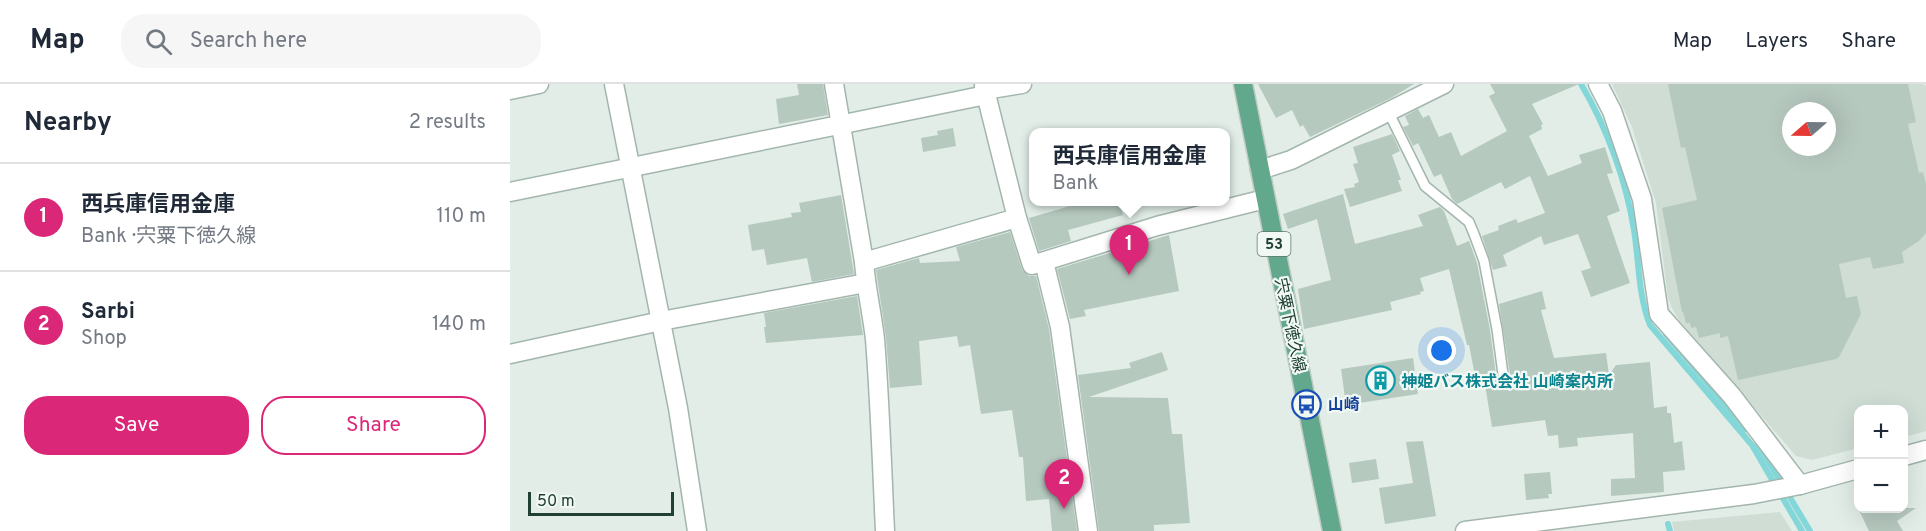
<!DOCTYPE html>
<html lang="en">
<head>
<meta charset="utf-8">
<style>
  :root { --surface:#fff; --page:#f6f6f7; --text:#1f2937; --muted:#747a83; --line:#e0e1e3; --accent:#db2777 }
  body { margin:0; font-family:Overpass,"Noto Sans JP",sans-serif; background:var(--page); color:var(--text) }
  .controls { position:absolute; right:18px; bottom:18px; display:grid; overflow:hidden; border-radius:12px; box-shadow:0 6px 24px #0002 }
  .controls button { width:54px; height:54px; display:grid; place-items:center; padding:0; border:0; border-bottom:2px solid var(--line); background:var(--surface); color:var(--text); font:30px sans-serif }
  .compass { position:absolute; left:1272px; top:18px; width:54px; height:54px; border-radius:50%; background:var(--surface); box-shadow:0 6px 24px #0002; rotate:250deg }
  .scale { position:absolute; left:18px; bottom:15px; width:146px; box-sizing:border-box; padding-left:6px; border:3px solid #1f4033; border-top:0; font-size:16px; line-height:21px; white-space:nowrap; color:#1f4033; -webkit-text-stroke:4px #f2f9f5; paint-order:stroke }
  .you { position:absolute; left:932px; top:267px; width:21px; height:21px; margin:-15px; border:4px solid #fff; border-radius:50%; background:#1a73e8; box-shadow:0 0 0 9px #1a73e833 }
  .badge { display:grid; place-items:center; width:39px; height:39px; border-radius:50%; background:var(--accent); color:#fff; font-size:20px; font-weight:700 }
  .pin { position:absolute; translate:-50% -50px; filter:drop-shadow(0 2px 3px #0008) }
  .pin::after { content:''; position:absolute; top:32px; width:21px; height:18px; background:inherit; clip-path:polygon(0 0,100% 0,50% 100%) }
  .popup { position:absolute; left:519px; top:44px; width:201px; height:78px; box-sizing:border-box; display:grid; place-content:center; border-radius:12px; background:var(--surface); filter:drop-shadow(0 2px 4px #0005); font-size:20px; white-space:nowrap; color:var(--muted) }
  .popup b { font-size:22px; color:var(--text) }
  .popup::after { content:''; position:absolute; left:50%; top:100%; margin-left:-12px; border:12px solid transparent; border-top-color:var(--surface) }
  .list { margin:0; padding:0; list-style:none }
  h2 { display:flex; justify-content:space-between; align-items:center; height:78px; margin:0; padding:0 24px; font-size:26px }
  h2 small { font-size:20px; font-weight:400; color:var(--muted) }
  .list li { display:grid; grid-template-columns:39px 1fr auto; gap:18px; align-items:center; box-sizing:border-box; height:108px; padding:0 24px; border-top:2px solid var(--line) }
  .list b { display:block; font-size:22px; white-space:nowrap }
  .list p { margin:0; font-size:20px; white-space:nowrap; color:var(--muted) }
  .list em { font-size:20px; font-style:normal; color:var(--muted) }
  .actions { display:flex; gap:12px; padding:18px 24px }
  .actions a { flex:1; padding:14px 0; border:2px solid var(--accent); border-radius:24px; text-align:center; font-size:21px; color:var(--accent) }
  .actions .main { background:var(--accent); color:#fff }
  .icon { flex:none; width:33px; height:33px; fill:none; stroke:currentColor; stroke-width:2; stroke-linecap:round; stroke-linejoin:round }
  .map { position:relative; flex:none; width:1416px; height:447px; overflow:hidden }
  header { display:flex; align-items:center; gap:36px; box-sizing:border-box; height:84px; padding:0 30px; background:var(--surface); border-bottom:2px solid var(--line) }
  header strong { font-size:28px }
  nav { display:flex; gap:33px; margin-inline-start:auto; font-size:21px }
  .search { width:420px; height:54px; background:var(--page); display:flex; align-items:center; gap:15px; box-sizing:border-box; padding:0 21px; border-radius:24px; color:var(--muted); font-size:22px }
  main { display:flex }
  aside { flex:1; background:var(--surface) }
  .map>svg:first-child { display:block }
</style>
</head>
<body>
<header>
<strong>Map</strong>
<div class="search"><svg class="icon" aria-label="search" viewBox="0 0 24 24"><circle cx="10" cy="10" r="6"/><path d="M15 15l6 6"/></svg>Search here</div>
<nav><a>Map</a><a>Layers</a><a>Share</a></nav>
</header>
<main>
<aside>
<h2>Nearby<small>2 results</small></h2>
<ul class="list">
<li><span class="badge">1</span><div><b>西兵庫信用金庫</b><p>Bank · 宍粟下徳久線</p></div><em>110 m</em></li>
<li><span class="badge">2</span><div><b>Sarbi</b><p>Shop</p></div><em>140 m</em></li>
</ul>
<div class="actions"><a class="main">Save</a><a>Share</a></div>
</aside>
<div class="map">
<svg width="1416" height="447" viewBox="0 0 1416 447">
  <rect width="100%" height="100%" fill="#e1ede6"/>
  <!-- built -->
  <g fill="#cfddd5" fill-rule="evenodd">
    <path d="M1102,0h311l3,2v345l-22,6v-27h-46v38l-46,12 -16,-4 -117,-136 -7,-12 -4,-10 -12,-95 -24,-76zM1281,27h36v36h-36z"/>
    <path d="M1270,428l12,19h-118l-2,-9z"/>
  </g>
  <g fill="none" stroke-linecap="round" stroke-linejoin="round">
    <!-- stream -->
    <g stroke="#83d7d8" stroke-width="6">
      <path d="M1071,0c26,44 45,96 53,146 5,31 4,65 16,95l102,120 50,86"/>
      <path d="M1156,250l80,95"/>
      <path d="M1248,360l52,87"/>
      <path d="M1158,440l2,7"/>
    </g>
  </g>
  <!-- building -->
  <g fill="#b6c9bf" fill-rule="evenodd">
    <path d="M287,0h26l5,31 -49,9 -3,-25 23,-4z"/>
    <path d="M748,0h156l-23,14 -81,39 -7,-12 -3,2 -8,-17 -16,8z"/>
    <path d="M980,0h89l-47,20 11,20 -2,1 1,4 -13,7 19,40 34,-13 -3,-8 26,-8 8,26 -6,1 13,37 -13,5 23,67 -39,14 -10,-26 10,-3 -13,-34 -34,11 -3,-9 -38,19 4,11 -14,4 -11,-34 17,-6 -1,-4 18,-7 2,4 27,-10 -15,-37 -25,13 -4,-7 -44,22 -5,-5 -11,-25 -7,3 -16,-34 -5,3 -10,-19 6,-2 -4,-9 13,-7 5,9 6,-3 10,22 12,-5 10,24 46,-25 -18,-35 6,-3z"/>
    <path d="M1158,0h240l8,38 -8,2 11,49 4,-1 3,12v49l-7,8 -17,11 2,11 -31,6 -3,-12 -31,7 7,34 11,-2 4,18 -22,43 -3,2 -98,21 -10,-44 -8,2v-5l-21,5 -3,-11 -5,1 -1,-5h-4l-3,-11h-1l-20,-104 35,-8 -12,-53 -4,1zM1281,27h36v36h-36z"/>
    <path d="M443,44l3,18 -33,6 -2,-14 17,-3 -1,-4z"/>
    <path d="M882,50l8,17 -8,4 9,25h-3l4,11 -52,16 -6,-18 11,-2 -1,-3 5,-2 -6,-18 5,-1 -5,-16z"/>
    <path d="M833,110l12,50 68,-18 -5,-11 22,-8 4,4 13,35 12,-5 8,22 13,67 7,53 4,5h7l3,-7 -12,-77 43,-13 4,18 -5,1 13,48 52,-5 3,22 7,-10 34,-3 4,46 13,-2v7h4l3,30 8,-2 3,29 -22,2 1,20 -53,4v-17l24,-1 -2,-45 -56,5 1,8 -19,2 -1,-13 -10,1 -3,-16 -53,7 -7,-42 -8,1 -8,-41h-2l-18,-76 -29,9 4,13 -4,1 1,2 -31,8 2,8 -88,19 -6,-40 33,-9 -14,-61 -29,10 -5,-15z"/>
    <path d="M331,111l13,79 -42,8 -5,-24 -40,7 -3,-16 -12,2 -4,-26 44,-8 -1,-4 10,-1 -2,-9z"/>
    <path d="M577,117h32l4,14 -55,15 3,11 -32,10 -10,-33z"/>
    <path d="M500,148l12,37 7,7h7l13,53 28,202h-25l-3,-32 -23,2 -3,-44h-4l-7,-47 -31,4 -11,-69 -11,2 -2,-11 -38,5 3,44 -32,3 -4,-50 -10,-68 43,-12 1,5 40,-2 -4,-14z"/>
    <path d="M659,151l10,56 -95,19 2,6 -16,3 -13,-50z"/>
    <path d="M347,212l6,39 -97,8 -2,-16h2l-2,-14z"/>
    <path d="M652,268l6,18 -79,27 79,1 4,36h10l8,89 -36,2v6h-55l-21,-156 53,-7 -2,-5z"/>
    <path d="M903,274l5,36 -72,11 -5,-36z"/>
    <path d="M913,357l13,75 -51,8 -6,-36 34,-5 -7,-41z"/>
    <path d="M866,375l3,20 -27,4 -3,-20z"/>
    <path d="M1040,388l2,22h-4l1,4 -23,2 -2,-26z"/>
    <path d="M1348,424h58l-19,13 6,10h-34z"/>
  </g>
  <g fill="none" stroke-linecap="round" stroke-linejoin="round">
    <defs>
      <path id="service" d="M878,27l37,75 44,36 5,12 10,27 13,68 7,53"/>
      <g id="minor">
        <path d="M104,0l64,324 19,123"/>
        <path d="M324,0l30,178c2,26 8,51 11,77 5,64 7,128 10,192"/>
        <path d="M1088,0l14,27 30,88 17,115 73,82 68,89"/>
        <path d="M474,2l33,132 15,47 125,-39 108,-27"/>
        <path d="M0,6l29,-6"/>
        <path d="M475,6l37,-6"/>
        <path d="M750,86l31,-10 153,-76"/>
        <path d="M0,108l476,-97"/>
        <path d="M354,178l153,-44"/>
        <path d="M534,178l16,65 28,204"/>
        <path d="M0,270l151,-33 205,-38"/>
      </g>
      <g id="tertiary">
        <path d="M1394,372l22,-6"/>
        <path d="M955,447l289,-37 46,-9 58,-16"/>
      </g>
      <path id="primary" d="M733,0l89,447"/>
    </defs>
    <!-- service casing -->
    <use href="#service" stroke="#a3b6ad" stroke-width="12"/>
    <!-- minor casing -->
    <use href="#minor" stroke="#a3b6ad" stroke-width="21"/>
    <!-- tertiary casing -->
    <use href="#tertiary" stroke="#a3b6ad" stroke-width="21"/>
    <!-- primary casing -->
    <use href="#primary" stroke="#c0cac6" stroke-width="21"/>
    <!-- service -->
    <use href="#service" stroke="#fff" stroke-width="9"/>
    <!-- minor -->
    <use href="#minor" stroke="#fff" stroke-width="18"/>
    <!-- tertiary -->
    <use href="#tertiary" stroke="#fff" stroke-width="18"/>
    <!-- primary -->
    <use href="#primary" stroke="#61a88c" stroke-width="18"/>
  </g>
  <!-- icons -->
  <defs>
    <symbol id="building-ring" viewBox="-11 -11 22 22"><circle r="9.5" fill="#f2f9f5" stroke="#0f9aa8" stroke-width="1.5"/><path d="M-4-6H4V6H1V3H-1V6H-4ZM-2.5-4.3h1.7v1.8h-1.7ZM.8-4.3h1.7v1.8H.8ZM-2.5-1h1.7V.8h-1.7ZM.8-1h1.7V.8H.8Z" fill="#0f9aa8"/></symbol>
    <symbol id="bus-ring" viewBox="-11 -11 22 22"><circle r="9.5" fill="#f2f9f5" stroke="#1a4fb4" stroke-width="1.5"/><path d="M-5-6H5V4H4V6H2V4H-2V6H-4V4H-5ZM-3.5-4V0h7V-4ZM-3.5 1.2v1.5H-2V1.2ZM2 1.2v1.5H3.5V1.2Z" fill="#1a4fb4"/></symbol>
  </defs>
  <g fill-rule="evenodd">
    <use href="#building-ring" x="854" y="280" width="33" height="33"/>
    <use href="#bus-ring" x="780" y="304" width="33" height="33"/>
  </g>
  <g text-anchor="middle" stroke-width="4.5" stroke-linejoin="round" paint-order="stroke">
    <!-- shield labels -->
    <rect fill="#f2f9f5" stroke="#5e786d" stroke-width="1.5" x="747.5" y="148" width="33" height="24" rx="4.5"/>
    <g font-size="15" font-weight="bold" fill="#1f4033">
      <text x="764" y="165">53</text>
    </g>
    <!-- street labels -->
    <g font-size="16" fill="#1f4033" stroke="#f2f9f5">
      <text transform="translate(781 241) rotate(78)" y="6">宍粟下徳久線</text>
    </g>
    <!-- culture labels -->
    <g font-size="16" font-weight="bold" fill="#0d838f" stroke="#f2f9f5" text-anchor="start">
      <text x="891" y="303">神姫バス株式会社 山崎案内所</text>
    </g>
    <!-- transit labels -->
    <g font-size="16" font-weight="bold" fill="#164399" stroke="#f2f9f5" text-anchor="start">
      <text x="818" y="326">山崎</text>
    </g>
  </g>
</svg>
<div class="controls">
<button>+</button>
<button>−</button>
</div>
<svg class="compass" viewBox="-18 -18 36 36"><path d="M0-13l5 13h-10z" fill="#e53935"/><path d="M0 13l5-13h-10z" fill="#747a83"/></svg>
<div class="scale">50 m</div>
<div class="you"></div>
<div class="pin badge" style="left:619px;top:191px">1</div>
<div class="popup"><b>西兵庫信用金庫</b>Bank</div>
<div class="pin badge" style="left:554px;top:425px">2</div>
</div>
</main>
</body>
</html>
